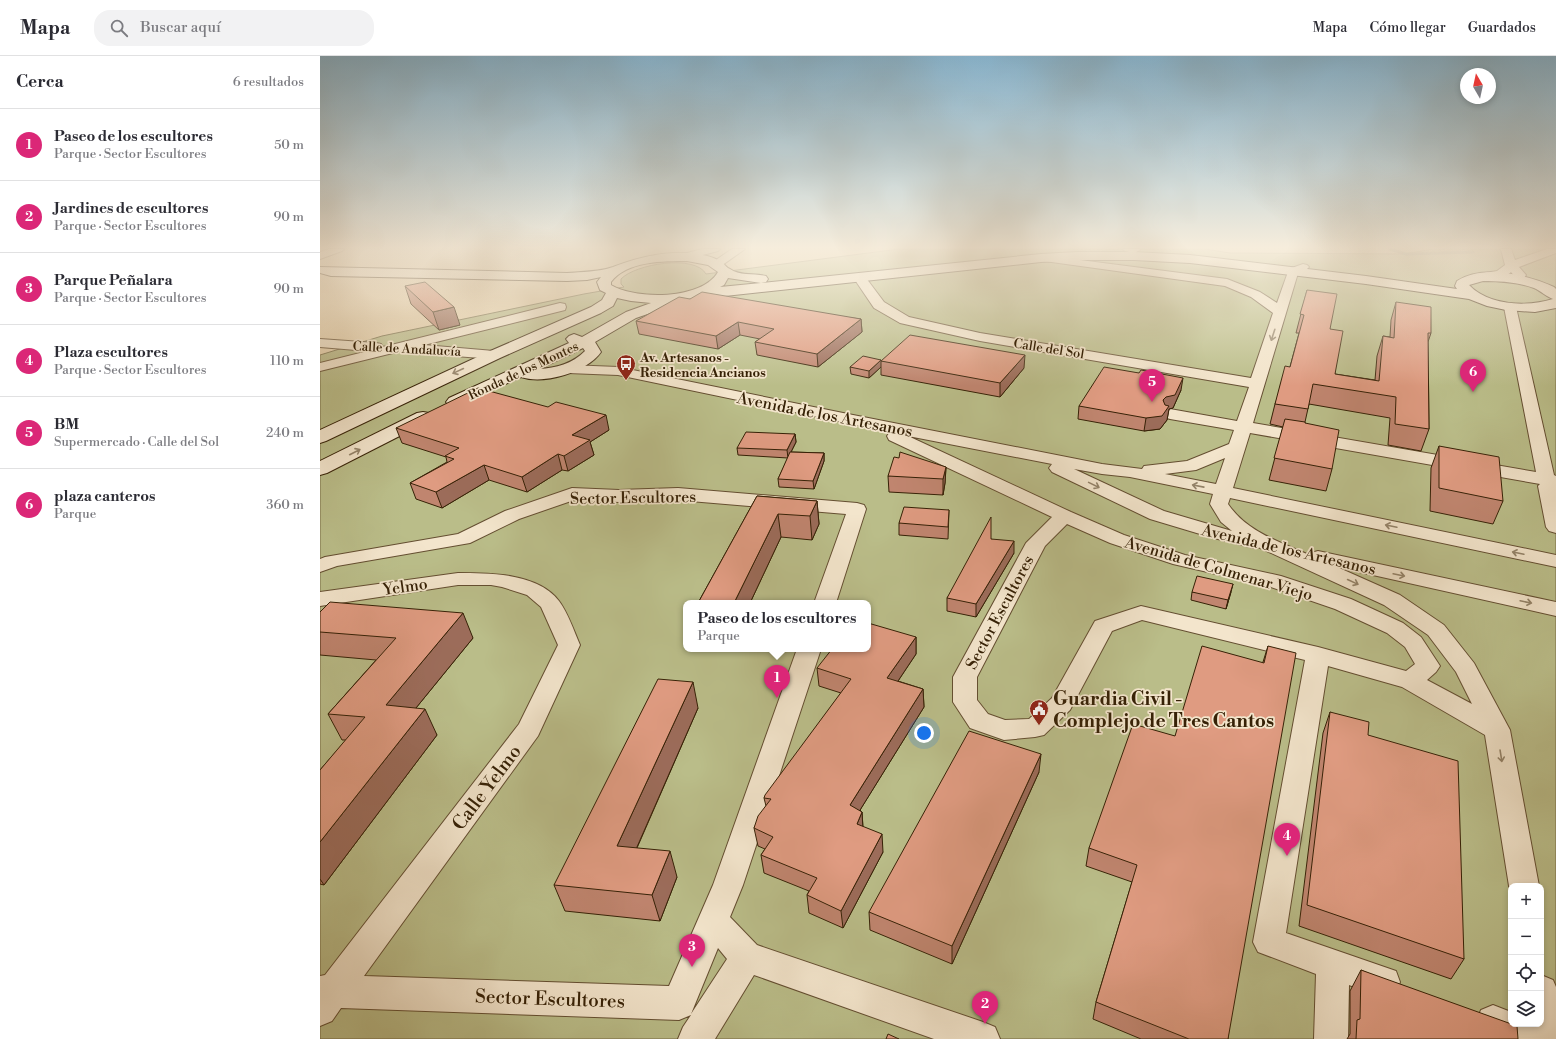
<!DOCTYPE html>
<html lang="es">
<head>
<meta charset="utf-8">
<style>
  :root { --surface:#fff; --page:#f2f2f3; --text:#2b2b33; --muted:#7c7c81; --line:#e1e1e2; --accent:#db2777 }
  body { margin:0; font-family:"Libre Bodoni",serif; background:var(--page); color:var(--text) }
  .controls { position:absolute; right:12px; bottom:12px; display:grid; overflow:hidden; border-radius:8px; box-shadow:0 2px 6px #0003 }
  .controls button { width:36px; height:36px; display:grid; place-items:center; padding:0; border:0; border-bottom:1px solid var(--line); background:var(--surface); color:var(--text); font:20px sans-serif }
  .compass { position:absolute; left:1140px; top:12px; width:36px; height:36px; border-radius:50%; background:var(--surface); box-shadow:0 2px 6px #0003; rotate:351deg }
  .you { position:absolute; left:604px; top:677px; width:14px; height:14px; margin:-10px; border:3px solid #fff; border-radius:50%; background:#1a73e8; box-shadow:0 0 0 6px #1a73e833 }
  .badge { display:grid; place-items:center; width:26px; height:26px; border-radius:50%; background:var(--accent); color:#fff; font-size:13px; font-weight:700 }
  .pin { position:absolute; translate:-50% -33px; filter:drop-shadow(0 1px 2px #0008) }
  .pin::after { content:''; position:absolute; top:21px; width:14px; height:12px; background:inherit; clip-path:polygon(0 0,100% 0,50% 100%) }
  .popup { position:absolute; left:363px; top:544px; width:188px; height:52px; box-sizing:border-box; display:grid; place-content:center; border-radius:8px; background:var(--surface); filter:drop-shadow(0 1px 3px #0005); font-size:13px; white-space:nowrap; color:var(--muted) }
  .popup b { font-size:15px; color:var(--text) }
  .popup::after { content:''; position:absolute; left:50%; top:100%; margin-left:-8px; border:8px solid transparent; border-top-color:var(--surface) }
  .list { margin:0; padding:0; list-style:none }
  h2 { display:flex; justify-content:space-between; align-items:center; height:52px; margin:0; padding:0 16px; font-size:17px }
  h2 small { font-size:13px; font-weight:400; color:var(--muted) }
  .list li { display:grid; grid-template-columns:26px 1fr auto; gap:12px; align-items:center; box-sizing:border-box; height:72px; padding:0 16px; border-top:1px solid var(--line) }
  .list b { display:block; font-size:15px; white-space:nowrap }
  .list p { margin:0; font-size:13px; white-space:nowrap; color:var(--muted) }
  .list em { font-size:13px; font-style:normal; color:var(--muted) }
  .icon { flex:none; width:22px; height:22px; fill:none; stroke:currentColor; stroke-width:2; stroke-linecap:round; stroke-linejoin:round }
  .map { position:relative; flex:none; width:1236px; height:983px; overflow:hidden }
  header { display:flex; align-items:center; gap:24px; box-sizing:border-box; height:56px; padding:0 20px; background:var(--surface); border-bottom:1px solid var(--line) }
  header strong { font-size:19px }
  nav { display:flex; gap:22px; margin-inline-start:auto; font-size:14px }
  .search { width:280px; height:36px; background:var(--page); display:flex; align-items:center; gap:10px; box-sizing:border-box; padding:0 14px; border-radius:16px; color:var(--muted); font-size:15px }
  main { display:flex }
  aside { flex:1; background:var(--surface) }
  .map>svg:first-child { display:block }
</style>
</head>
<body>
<header>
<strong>Mapa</strong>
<div class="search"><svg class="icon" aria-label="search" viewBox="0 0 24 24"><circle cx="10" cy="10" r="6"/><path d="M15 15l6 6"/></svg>Buscar aquí</div>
<nav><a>Mapa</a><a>Cómo llegar</a><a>Guardados</a></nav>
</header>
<main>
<aside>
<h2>Cerca<small>6 resultados</small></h2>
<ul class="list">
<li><span class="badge">1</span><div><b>Paseo de los escultores</b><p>Parque · Sector Escultores</p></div><em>50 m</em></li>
<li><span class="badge">2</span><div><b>Jardines de escultores</b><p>Parque · Sector Escultores</p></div><em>90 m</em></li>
<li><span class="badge">3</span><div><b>Parque Peñalara</b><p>Parque · Sector Escultores</p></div><em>90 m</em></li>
<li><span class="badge">4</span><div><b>Plaza escultores</b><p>Parque · Sector Escultores</p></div><em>110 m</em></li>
<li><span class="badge">5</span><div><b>BM</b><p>Supermercado · Calle del Sol</p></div><em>240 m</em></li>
<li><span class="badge">6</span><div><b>plaza canteros</b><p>Parque</p></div><em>360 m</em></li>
</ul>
</aside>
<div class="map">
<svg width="1236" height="983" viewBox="0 0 1236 983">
  <rect width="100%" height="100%" fill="#ecd7b1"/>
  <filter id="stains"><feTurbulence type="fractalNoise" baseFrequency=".005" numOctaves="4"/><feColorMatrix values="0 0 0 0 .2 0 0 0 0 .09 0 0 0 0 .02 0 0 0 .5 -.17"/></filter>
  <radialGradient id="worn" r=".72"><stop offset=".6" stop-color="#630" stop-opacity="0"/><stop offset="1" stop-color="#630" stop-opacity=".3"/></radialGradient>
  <!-- green -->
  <path fill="#babd89" stroke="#786f48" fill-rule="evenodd" d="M579,193h306l25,4 175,1 28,-5h123v790h-1236v-684l62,-19 202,-42 40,-7 -3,-3v-5c14,-15 74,-25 85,-5zM366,547h182v46h-182zM1191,830h30v138h-30z"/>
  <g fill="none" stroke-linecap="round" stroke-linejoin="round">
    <!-- stream -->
    <path stroke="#717c6b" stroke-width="3" d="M1070,193l16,5 67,-2"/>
    <defs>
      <g id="street">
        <path d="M9,193h15l-2,2 -22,8v-7z"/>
        <path d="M382,193h18l-2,2 -38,10 -4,-1 -2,-2 2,-2z"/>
        <path d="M412,193h13l-24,17h-8l-2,-2 2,-2z"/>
        <path d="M803,193h16l1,1 -6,3 -9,-2z"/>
        <path d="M1181,193h10l4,11 32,-11h9v4l-37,14 7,8 -2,3h-8l-5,-6c-8,7 -23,10 -33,8l-2,-3 2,-3 19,-3 8,-6z"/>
        <path d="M721,199l186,24 33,13 17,11 12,-34 14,-5 4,1 2,2 -2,2 -9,4 -45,150 283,49 -32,-165 1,-3h10l1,3 38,168 2,1v57l-7,-2 -3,-4 -8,-41 2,-2 -290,-51 -17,55 323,67v12l-326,-69 -2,6c19,28 52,38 81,51l2,-2 7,-2 238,51v14l-219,-49 63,28 44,30 30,38 36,67 29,156h-28v4l-2,-4 -24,-151 -83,-48 -74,-21 -42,267 110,38 4,11 -4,11 -12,5 -35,-13 -1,54h-34l2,-65 -58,-22 -5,-10 52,-282 -163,-40 -30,11 -42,79 -26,25 -9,2 -31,3 -34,-12 -17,-26v-25l73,-134 26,-26 -163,-77 -2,-4 3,-4 -272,-57 -50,-2 -5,-1 -2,-3 2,-3 5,-1 50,2 230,47 254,50 40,5 2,-3 43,-5 42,-17 5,-14 -64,-11 -6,-2 -2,-3 2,-3 6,-2 67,12 12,-34 -269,-46 -80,-18 -26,-15 -21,-31 2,-3h8l21,28 25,15 71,16 271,45 22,-65 -22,-16 -26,-11 -188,-26 -2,-2 2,-2zM588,380l144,28 -3,4 3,4 98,47 60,18 44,11 4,-1 126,58 44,30 28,37 16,32 -45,-24 9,-8 4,-6 -19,-29 -18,-14 -52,-24 -70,-23 -96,-21 -61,-20 -53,-23zM905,402l-9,26 -51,-10 31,-4zM754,413l28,5 28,3 83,17 -3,10 11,18 11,9 -68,-20zM747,468l43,19 63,21 95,22 67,23 52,24 18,14 10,17 -9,7 -88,-24 -177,-41 -46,15 -43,77 -23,21 -24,1 -17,-6 -11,-14v-23l68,-131z"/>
        <path d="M240,247l5,1 1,3 -1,3 -141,35 70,6 5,1 2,3 -2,3 -5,1 -78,-6 -5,-1 -2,-3 -89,22v-8l48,-12 -48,-4v-8l56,4 5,1 2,3z"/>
        <path d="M252,432l47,2 59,-2 179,15 7,2 2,4 -30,94h-22l32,-89 -168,-14 -59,2 -45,-2 -55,19 -49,24 -133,23 -17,6v-13l5,-2 133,-23 47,-23z"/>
        <path d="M138,517c31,0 80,0 101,28 9,12 15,30 21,44l-42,91 -174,240 305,10 44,-101 84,-236h24l-78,236 -13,32 27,28 226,77 12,5 5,12h-66l-180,-64 -39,64h-37l5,-12 8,-12 -12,5 -338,-12 -9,13 -12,5v-50l5,-1 194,-251 39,-79 -17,-38 -14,-12 -25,-8 -11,-2h-33l-138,21v-14zM398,892l9,11 -36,55z"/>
        <path d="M1221,919l12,5 3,7v52h-63l-12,-5 -5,-12 5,-12 12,-5 18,7v12h30z"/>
      </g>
      <g id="secondary">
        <path d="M757,196h57l56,3 176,21 91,13 -2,-3 2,-5c26,-17 71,-6 97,6l2,2v19l-21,4 -29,-2 -19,-4 -18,-7 -103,-15 -176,-21 -56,-3h-57l-36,2 -353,38 -52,18 -41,24 6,10c-14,20 -57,33 -80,25l-66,30 -6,-1 -3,-4 3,-4 120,-55 -3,-4 3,-3 5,-2 8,3 44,-25 25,-9 -20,-2 -14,-3 -4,8 -12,7 -101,45 -174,83 -6,2v-13l168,-78 103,-45 11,-7 4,-7 -6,-3 -3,-8 4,-5 -14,3 -20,1 -236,-5 -11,-3v-6l247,6c15,-1 31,-1 46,-6 26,-10 55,-17 84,-13 9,1 19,4 26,9 2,2 4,5 7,6 9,7 25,4 36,7l2,3 -2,3 -5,1 280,-29zM367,205l21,4 10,7c-16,28 -82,28 -107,13v-3c16,-21 52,-21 76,-21zM408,222l33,5 -41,4 4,-2zM1163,225c17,0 35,1 51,7 7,3 13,9 19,11 -26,8 -64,7 -84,-14zM263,292l2,3c-13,13 -29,17 -46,18z"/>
        <path d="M103,356l6,1 3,4 -3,4 -102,52 -7,2v-14l97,-48z"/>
      </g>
    </defs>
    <!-- street casing -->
    <use href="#street" stroke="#644e31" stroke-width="2"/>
    <!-- secondary casing -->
    <use href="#secondary" stroke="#362106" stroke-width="2"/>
    <!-- street -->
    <use href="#street" fill="#f3e5cc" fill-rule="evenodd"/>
    <!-- secondary -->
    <use href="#secondary" fill="#f3e5cc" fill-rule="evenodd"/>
  </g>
  <!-- wall -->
  <g fill="#c0856f" stroke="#362106">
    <path d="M85,230l55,39 -21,5 -28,-26z"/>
    <path d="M987,234l23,39 5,45 40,6 2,-24 6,-20 7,1 1,-17 5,-18 35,31 -3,9 1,87 -8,22 -33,-6 2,-27 -81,-14 -4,18v1l27,46 -6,22 -57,-11 14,-53 -13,-3 5,-20 15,-37 9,-34h-3z"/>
    <path d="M370,243l171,20 1,13 -44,35 -61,-12 -2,-13 5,-3 -20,-4 -22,14 -79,-15 -3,-13z"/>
    <path d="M561,304v1l143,7 -24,29 -119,-22v-8l-12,11 -18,-4 -1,-7z"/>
    <path d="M861,334l-8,18 -4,1 -2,11 -7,9 -16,2 -66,-12 1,-13z"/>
    <path d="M76,372l213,2 -19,12 4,13 -26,16 -6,-1 -35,22 -38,-12 -47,28 -26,-9 -6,-16 37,-21 -1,-5 -44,-14z"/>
    <path d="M475,378l1,8 -5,10 33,1v8l-10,28 -35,-2 -1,-8 10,-21 -50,-3 -1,-7z"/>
    <path d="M1119,390l64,55 -10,23 -63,-13 1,-43z"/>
    <path d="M626,411l-1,16 -2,12 -54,-3 -1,-16z"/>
    <path d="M437,440l60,5 2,23 -7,16 -31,-3 -31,66h-52z"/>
    <path d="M629,454l-1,29 -49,-4v-12z"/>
    <path d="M671,483l23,14 -38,64 -29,-6v-13z"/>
    <path d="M872,536h39l-5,17 -35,-9z"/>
    <path d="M0,556l153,26 -57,70 21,27 -113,150 -4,-1v-114l26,-30h-4l-14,-26 48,-54 -56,-5z"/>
    <path d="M596,581v17l-18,27 25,8 1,18 -64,103 2,2 1,15 20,25 -40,76 -34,-15 -2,-18 2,-4 -45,-18 -3,-18 4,-6 -7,-3 -4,-18 12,-22 -2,-8 77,-105 -22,-7 -2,-18z"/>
    <path d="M948,590l-40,393h-87l-48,-20 3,-17 36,-120 -46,-16 3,-18 86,-112 88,-74z"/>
    <path d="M378,652l-61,140 40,29 -17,44 -95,-10 -11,-26z"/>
    <path d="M1010,656l38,23 96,224 -13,20 -152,-53 24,-193z"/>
    <path d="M719,716l-87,192 -82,-34 -1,-18z"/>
    <path d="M1041,914l157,69h-171l3,-5v-43z"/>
  </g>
  <!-- shaded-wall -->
  <g fill="#9c6c5a" stroke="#362106">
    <path d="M134,251l6,18 -21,5 -6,-18z"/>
    <path d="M541,263l1,13 -44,35 -1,-13z"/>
    <path d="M418,266l2,13 -22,14 -2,-13z"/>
    <path d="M705,299l-1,13 -24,29v-14z"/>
    <path d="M561,304v7l-12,11v-7z"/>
    <path d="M863,322l-2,12 -8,18 -4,1 -2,11 -7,9 -16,2 2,-13 18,-8 -1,-10z"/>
    <path d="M286,359l3,15 -19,12 4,13 -26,16 -4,-15 8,-21z"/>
    <path d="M475,378l1,8 -8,16 -1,-8z"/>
    <path d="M504,397v8l-10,28 -1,-8z"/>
    <path d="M238,398l4,16 -35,22 -5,-15z"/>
    <path d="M164,409l5,15 -47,28 -6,-16z"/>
    <path d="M626,411l-1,16 -2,12v-16z"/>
    <path d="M497,445l2,23 -7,16 -2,-24z"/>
    <path d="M458,458l3,23 -31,66h-16z"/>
    <path d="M694,485v12l-38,64v-13z"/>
    <path d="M913,528l-2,8 -5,17 2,-9z"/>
    <path d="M143,557l10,25 -75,92 -12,-25z"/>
    <path d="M596,581v17l-28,42 -1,-18z"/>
    <path d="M373,626l5,26 -72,164 -9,-26z"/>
    <path d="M603,633l1,18 -72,116 -2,-18z"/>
    <path d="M105,653l12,26 -113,150 -4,-6v-37z"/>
    <path d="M721,698l-2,18 -87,192v-18z"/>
    <path d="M542,756l1,18 -6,-6z"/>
    <path d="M562,778l1,18 -40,76 -2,-17z"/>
    <path d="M350,795l7,26 -17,44 -8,-26z"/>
  </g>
  <!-- building -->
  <g fill="#df9b81" stroke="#362106">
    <path d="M105,226l29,25 -21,5 -28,-26z"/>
    <path d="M987,234l30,4 -7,35 13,2 -8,43 44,7 4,-45 11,2 2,-36 35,5v26h-3l1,96 -34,-5 1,-27 -83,-13 -5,25 -33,-5 10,-38 5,1 14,-52 -4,-1z"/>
    <path d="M382,236l159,27 -44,35 -62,-12 19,-13 -36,-7 -22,14 -80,-15 43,-24 11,2z"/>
    <path d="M590,279l115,20 -25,28 -119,-22z"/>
    <path d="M543,300l18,4 -12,11 -19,-4z"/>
    <path d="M784,311l35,6 2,-3 42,8 -8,17 -9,2 -3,3 2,5 4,1 -7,10 -16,2 -67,-12z"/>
    <path d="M158,332l70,19 8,-5 50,13 -34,20 18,5 -26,16 -6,-2 -36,23 -38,-12 -48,27 -26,-9 44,-24 -9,-3 14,-8 -63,-20z"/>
    <path d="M965,363l20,3v1l34,7 -7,39 -58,-11z"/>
    <path d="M426,376l49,2 -8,16 -50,-2z"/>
    <path d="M1119,390l60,11 4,44 -64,-13z"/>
    <path d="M470,396l34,1 -11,28 -35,-2z"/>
    <path d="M580,396l46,15 -3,12 -55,-3 6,-19 5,1z"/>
    <path d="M437,440l60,5 -7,15 -32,-2 -44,89h-36z"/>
    <path d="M584,451l45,3 -1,17 -49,-4z"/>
    <path d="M671,461v22l23,2 -38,63 -29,-6z"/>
    <path d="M877,520l36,8 -5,16 -36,-8z"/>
    <path d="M10,546l133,11 -77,92 39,4 -105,133v-72l45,-53 -37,-3 68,-76 -76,-6v-20z"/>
    <path d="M548,567l48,14 -29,41 36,11 -73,116 12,7 -5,12 25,10 -41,77 -34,-16 10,-17 -56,-23 12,-18 -19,-9 4,-12 13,-17 -7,-1 1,-3 86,-116 -34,-11 15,-19h36z"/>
    <path d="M882,590l62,17 4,-17 28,7 -68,386h-39l-93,-37 41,-137 -48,-17 44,-124 42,12z"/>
    <path d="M338,623l35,3 -76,164 53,5 -18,44 -98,-10z"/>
    <path d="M1010,656l39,10 -1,13 90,26 6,198 -157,-54z"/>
    <path d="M649,675l72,23 -89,192 -83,-34z"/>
    <path d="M1041,914l156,56 1,13h-162l1,-19 3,-1z"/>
    <path d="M568,978l11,5h-13z"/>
  </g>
  <!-- one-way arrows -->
  <defs><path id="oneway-shaft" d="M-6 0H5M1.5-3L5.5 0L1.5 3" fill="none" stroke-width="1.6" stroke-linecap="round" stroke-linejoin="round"/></defs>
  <g stroke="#948369">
    <use href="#oneway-shaft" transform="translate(953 279) rotate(108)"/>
    <use href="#oneway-shaft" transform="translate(138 315) rotate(155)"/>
    <use href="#oneway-shaft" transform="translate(35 396) rotate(-27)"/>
    <use href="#oneway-shaft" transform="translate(774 429) rotate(26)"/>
    <use href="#oneway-shaft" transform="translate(878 430) rotate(-169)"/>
    <use href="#oneway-shaft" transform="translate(1071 470) rotate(-168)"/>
    <use href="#oneway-shaft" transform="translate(1198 497) rotate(-168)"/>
    <use href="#oneway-shaft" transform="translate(1079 519) rotate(12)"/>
    <use href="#oneway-shaft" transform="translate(1033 526) rotate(25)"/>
    <use href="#oneway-shaft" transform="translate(1206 546) rotate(12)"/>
    <use href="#oneway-shaft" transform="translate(1181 700) rotate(81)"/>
  </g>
  <!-- sky -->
  <linearGradient id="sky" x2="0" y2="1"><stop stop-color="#88b6d1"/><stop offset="0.58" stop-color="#f6eddc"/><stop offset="1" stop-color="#f6eddc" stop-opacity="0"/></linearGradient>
  <rect width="1236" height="330" fill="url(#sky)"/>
  <!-- icons -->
  <defs>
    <symbol id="bus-pin" viewBox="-11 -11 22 30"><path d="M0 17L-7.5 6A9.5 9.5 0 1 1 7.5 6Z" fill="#8f2418" stroke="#f3e5cc"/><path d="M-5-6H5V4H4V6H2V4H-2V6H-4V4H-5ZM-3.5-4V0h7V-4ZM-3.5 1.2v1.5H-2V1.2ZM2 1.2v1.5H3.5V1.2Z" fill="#fff"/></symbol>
    <symbol id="civic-pin" viewBox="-11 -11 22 30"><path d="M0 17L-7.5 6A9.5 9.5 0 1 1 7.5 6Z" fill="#8f2418" stroke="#f3e5cc"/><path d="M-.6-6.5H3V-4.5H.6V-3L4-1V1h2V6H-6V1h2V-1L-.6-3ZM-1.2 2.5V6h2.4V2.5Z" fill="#fff"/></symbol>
  </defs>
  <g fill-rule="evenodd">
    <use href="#bus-pin" x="295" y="297" width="22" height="30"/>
    <use href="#civic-pin" x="708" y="642" width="22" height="30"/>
  </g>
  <g text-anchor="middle" stroke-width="3.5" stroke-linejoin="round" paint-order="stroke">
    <!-- far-street labels -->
    <g font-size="13" fill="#362106" stroke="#f3e5cc">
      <text transform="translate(87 292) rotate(3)" y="5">Calle de Andalucía</text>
      <text transform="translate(729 292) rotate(9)" y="5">Calle del Sol</text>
      <text transform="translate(203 314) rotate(-25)" y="5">Ronda de los Montes</text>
    </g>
    <!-- far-poi labels -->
    <g font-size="13" font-weight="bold" fill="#362106" stroke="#f3e5cc" text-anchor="start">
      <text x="320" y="306">Av. Artesanos -<tspan x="320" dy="15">Residencia Ancianos</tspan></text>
    </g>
    <!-- street labels -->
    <g font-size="16" fill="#362106" stroke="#f3e5cc">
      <text transform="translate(505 358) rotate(11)" y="6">Avenida de los Artesanos</text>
      <text transform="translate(313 441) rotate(-1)" y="6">Sector Escultores</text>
      <text transform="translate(969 493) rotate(13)" y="6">Avenida de los Artesanos</text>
      <text transform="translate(899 512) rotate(16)" y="6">Avenida de Colmenar Viejo</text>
      <text transform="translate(85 530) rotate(-8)" y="6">Yelmo</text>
      <text transform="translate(679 556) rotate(-62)" y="6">Sector Escultores</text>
    </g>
    <!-- near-poi labels -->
    <g font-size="19" font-weight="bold" fill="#362106" stroke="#f3e5cc" text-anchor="start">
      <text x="733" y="649">Guardia Civil -<tspan x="733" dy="22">Complejo de Tres Cantos</tspan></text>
    </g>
    <!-- near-street labels -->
    <g font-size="19" fill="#362106" stroke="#f3e5cc">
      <text transform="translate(166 731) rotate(-53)" y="7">Calle Yelmo</text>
      <text transform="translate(230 942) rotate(2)" y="7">Sector Escultores</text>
    </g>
  </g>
  <rect width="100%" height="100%" filter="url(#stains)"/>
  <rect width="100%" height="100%" fill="url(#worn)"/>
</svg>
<div class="controls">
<button>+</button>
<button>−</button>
<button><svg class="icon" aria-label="locate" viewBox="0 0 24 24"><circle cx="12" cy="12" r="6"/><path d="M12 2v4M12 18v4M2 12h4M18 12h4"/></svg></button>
<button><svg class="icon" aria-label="layers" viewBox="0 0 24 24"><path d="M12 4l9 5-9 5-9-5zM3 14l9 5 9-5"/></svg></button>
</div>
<svg class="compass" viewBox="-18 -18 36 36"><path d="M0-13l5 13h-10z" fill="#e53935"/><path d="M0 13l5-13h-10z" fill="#7c7c81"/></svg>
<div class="you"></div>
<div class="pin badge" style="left:457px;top:642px">1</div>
<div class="popup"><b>Paseo de los escultores</b>Parque</div>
<div class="pin badge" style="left:665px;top:968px">2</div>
<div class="pin badge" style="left:372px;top:911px">3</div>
<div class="pin badge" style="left:967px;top:800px">4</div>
<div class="pin badge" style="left:832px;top:346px">5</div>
<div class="pin badge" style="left:1153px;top:336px">6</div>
</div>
</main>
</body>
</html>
